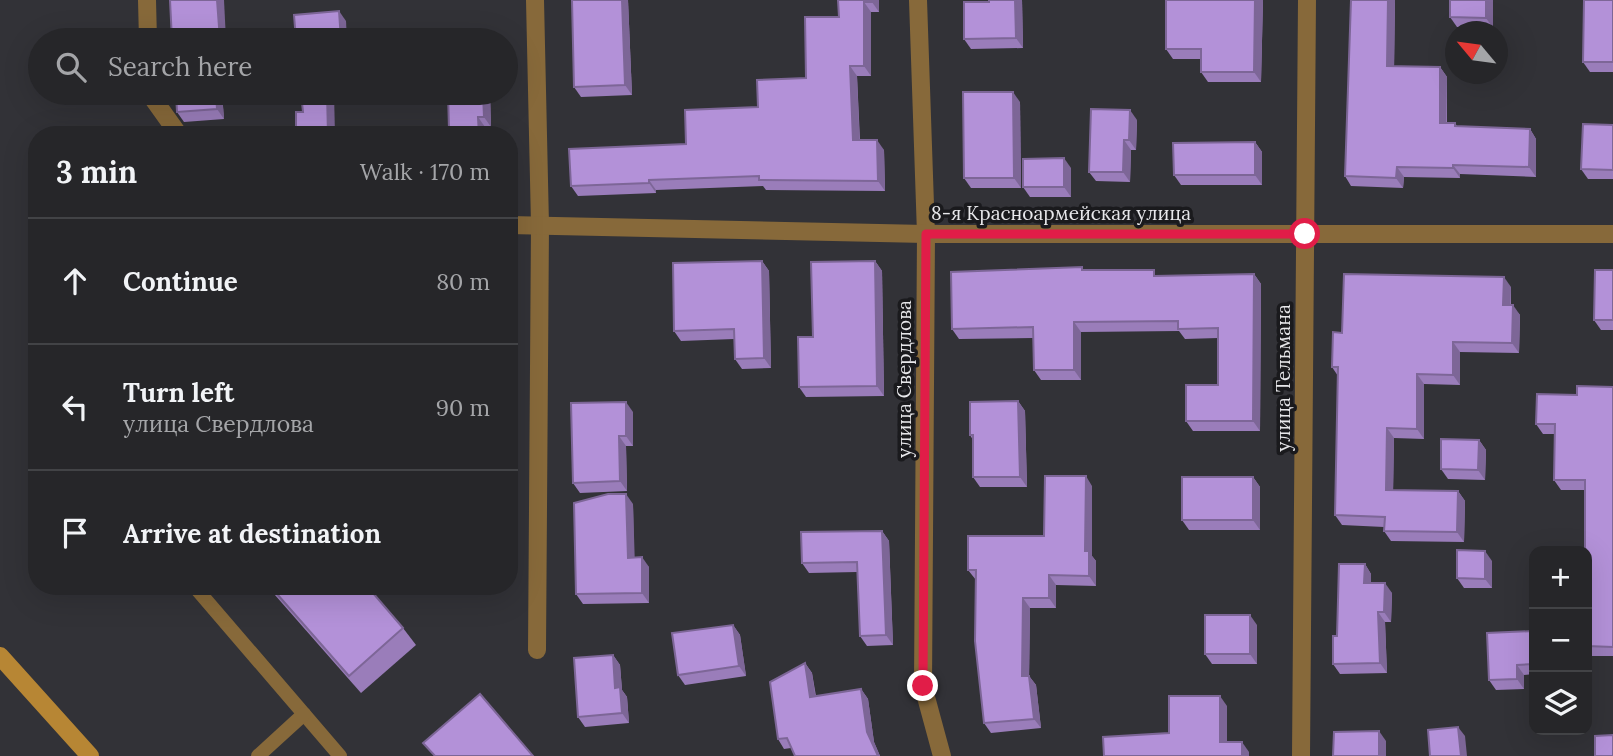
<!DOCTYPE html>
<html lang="en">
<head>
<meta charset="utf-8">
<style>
  :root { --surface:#262629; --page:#2e2e31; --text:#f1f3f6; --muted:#a4a5a8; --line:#424346 }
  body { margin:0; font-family:Lora,serif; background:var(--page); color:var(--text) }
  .controls { position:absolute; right:21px; bottom:21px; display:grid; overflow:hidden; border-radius:14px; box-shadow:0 7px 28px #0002 }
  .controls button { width:63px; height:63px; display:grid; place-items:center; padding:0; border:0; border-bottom:2px solid var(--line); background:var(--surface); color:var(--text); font:35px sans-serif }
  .compass { position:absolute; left:1445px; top:21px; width:63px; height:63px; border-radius:50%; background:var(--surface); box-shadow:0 7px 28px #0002; rotate:299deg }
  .stop { position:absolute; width:21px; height:21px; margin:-16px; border:5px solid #e11d48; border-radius:50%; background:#fff }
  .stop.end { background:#e11d48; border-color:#fff; box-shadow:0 2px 7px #0008 }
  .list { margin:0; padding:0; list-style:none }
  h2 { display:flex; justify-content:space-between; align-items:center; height:91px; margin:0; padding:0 28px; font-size:30px }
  h2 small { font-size:23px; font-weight:400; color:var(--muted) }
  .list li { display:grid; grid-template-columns:46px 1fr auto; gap:21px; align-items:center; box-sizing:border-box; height:126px; padding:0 28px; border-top:2px solid var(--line) }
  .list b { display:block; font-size:26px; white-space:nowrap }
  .list p { margin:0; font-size:23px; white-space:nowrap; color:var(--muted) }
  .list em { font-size:23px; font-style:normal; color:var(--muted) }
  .icon { flex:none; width:38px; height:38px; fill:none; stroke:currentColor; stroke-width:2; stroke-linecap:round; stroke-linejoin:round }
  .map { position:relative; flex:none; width:1613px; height:756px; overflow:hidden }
  .search { position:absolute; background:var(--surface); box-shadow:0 7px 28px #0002; left:28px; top:28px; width:490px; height:77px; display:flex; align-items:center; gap:18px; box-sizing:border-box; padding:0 24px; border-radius:38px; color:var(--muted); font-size:26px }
  .panel { position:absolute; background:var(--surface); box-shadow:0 7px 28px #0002; left:28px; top:126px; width:490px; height:469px; border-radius:28px }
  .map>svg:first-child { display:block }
</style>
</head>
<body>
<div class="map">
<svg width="1613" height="756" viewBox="0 0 1613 756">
  <rect width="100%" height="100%" fill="#323237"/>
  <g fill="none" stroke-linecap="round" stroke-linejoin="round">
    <!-- lane -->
    <g stroke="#87693a" stroke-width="14">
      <path d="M194,586l146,170"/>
      <path d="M258,756l46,-42"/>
    </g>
    <!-- street -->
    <g stroke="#87693a" stroke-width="18">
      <path d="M147,0l1,40"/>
      <path d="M535,0l5,225 -3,425"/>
      <path d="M918,0l8,234 -3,452 19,70"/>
      <path d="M153,93l1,7 25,35"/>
      <path d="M509,225l417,9h687"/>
      <path d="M1301,756l6,-756"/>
    </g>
    <!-- secondary -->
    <path stroke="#b78634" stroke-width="18" d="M0,656l90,100"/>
  </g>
  <!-- wall -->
  <g fill="#9a7dba">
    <path d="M572,0h56l4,95 -51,2 -7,-10z"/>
    <path d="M838,0h41v12h-8v64h-14l3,64 24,10 1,41 -119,-1 -3,-4 -107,4v3l-78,3 -7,-10 115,-42 72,-37 48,-29 33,-61z"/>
    <path d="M989,0h33l1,48 -52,1 -7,-10z"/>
    <path d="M1263,0l-2,82h-53l-7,-10v-13h-28l-7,-10z"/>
    <path d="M1395,0l-1,66 46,1 7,10v46h8l2,3 73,3 6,10v38l-76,-3v4l-56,-1 -1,11 -52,-2 -6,-10z"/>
    <path d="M1450,0h43v28l-36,-1 -7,-10z"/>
    <path d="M1613,0v72h-23l-7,-10z"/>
    <path d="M176,93h46l2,26 -40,3 -7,-10z"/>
    <path d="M448,93h42l1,34 -42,3z"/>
    <path d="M1020,102l1,86h-50l-7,-10z"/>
    <path d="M1137,120l-1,30h-5l-1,32 -34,-1 -7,-9z"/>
    <path d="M1613,125v54h-25l-7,-10z"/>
    <path d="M1255,142l7,10v33h-81l-7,-10z"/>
    <path d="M1071,168v29h-41l-7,-10z"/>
    <path d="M762,261l7,10 2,97 -29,1 -7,-10 -1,-20 -53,2 -7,-10z"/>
    <path d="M875,261l7,10 2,125 -78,1 -7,-10 14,-50z"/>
    <path d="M1084,270l74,6 96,-2 7,10 -1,147h-67l-7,-10 32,-36v-47l-33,1 -6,-8 -98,1v48h-40l-7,-10 -1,-32 -74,1 -7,-10z"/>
    <path d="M1613,270v60h-12l-7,-10z"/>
    <path d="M1511,287v18l9,10 -1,38 -59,-1v33l-36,-1v55l-30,-1 -1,52 65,1 7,10 -1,41 -73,-1 -7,-10v-4l-42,-2 -7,-10 3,-139 -6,-9 10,-34z"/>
    <path d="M1613,387v269h-26v-105l-2,-61h-24l-7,-10 1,-46h-12l-7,-10 41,-29z"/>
    <path d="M1018,401l7,10 2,76h-47l-7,-10v-37l-3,-5z"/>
    <path d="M633,412v34h-7l1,45 -47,2 -7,-10z"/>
    <path d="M1479,440l7,10 -1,30 -37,-1 -7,-10z"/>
    <path d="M1253,477l7,10v43h-71l-7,-10z"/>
    <path d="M1092,486v70l4,5v25l-40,-1v23h-26l-1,68 7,9 5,43 -50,5 -7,-10 -8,-143 -8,-10 76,-34z"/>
    <path d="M633,504l1,53 15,10v36l-66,1 -7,-10z"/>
    <path d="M509,530l9,29 -9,2z"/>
    <path d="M882,531l7,10 4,104 -26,1 -7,-10 -3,-64 -48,1 -7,-10z"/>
    <path d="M1492,561v27h-28l-7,-10z"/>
    <path d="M1365,564l6,10v9l21,10 -1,29h-6l2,51 -47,1 -7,-10 4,-28z"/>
    <path d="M267,586h100l36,42 13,17 -55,48z"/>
    <path d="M733,625l7,10 6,41 -61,9 -7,-10z"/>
    <path d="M1257,625v39h-45l-7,-10z"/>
    <path d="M1534,631v43l-10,1v14l-28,1 -7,-10z"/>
    <path d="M613,655l7,10 2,25 5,7 2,26 -44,4 -7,-10z"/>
    <path d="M805,663l7,10 4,23 45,-7 7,10 6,43 6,14h-85l-4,-8 -7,1 -6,-10z"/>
  </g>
  <!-- shaded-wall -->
  <g fill="#7d6697">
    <path d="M217,0h7l2,40h-6z"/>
    <path d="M622,0h6l4,95 -7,-10z"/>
    <path d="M872,0h7v12l-7,-10z"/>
    <path d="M1015,0h7l1,48 -7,-10z"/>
    <path d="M1255,0h8l-2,82 -7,-10z"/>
    <path d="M1388,0h7l-1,76 -7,-10z"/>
    <path d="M1486,0h7v28l-7,-10z"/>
    <path d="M864,2l7,10v64l-7,-10z"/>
    <path d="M339,11l7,10 1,19h-6z"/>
    <path d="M481,31l7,9h-6z"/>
    <path d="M850,66l7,10 3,74 -7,-10z"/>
    <path d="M1440,67l7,10 -1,56 -6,-10z"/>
    <path d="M1013,92l7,10 1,86 -7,-10z"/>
    <path d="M216,93h6l2,26 -7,-10z"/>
    <path d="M327,93h7l1,42h-7z"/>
    <path d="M483,93h7l1,34 -7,-10z"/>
    <path d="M1130,110l7,10 -1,30 -7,-10z"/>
    <path d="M478,117l7,10v8h-6z"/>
    <path d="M1530,129l6,10v38l-7,-10z"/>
    <path d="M877,140l7,10 1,41 -7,-10z"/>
    <path d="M1124,140l7,10 -1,32 -7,-10z"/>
    <path d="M1255,142l7,10v33l-7,-10z"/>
    <path d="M1064,158l7,10v29l-7,-10z"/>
    <path d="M1453,165l7,9v4l-7,-10z"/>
    <path d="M1397,167l7,10 -1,11 -7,-10z"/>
    <path d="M649,180l7,10v3l-7,-10z"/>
    <path d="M762,261l7,10 2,97 -7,-10z"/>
    <path d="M875,261l7,10 2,125 -7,-10z"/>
    <path d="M1254,274l7,10 -1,147 -7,-10z"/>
    <path d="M1504,277l7,10 -1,28 -7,-10z"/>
    <path d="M1513,305l7,10 -1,38 -7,-10z"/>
    <path d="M1074,322l7,10v48l-7,-10z"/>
    <path d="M1453,342l7,10v33l-7,-10z"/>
    <path d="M1417,374l7,10v55l-7,-10z"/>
    <path d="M1018,401l7,10 2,76 -7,-10z"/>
    <path d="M626,402l7,10v34l-7,-10z"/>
    <path d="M1387,428l7,10 -1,62 -7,-10z"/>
    <path d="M619,436l7,10 1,45 -7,-10z"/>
    <path d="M1479,440l7,10 -1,30 -7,-10z"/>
    <path d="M1086,476l6,10v70l4,5v25l-7,-10 -4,-25z"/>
    <path d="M1253,477l7,10v43l-7,-10z"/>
    <path d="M1458,491l7,10 -1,41 -7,-10z"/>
    <path d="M626,494l7,10 2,64 -7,-10z"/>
    <path d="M509,530l2,2 7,27 -7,-10 -2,-7z"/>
    <path d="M882,531l7,10 4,104 -7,-10z"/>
    <path d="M1485,551l7,10v27l-7,-9z"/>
    <path d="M642,557l7,10v36l-7,-10z"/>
    <path d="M1365,564l6,10v19l-7,-10z"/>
    <path d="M1049,575l7,10v23l-7,-10z"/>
    <path d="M1385,583l7,10 -1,29 -7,-10z"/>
    <path d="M1023,598l7,10 -1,78 -7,-10z"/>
    <path d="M1378,612l7,10 2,51 -7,-10z"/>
    <path d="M1250,615l7,10v39l-7,-10z"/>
    <path d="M733,625l7,10 6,41 -7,-10z"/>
    <path d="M613,655l7,10 2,25 5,7 2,26 -7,-10 -7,-25z"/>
    <path d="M805,663l7,10 5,34 -7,-10z"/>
    <path d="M1517,665l7,10v14l-7,-10z"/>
    <path d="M1029,676l7,9 5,43 -7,-9z"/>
    <path d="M861,689l7,10 6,43 6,14h-2l-11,-24z"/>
    <path d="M1220,696l7,10v46l-7,-10z"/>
    <path d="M1458,727l7,9 2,20h-6z"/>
    <path d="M1379,731l7,10v15h-7z"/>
    <path d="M1242,742l7,10v4h-7z"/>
  </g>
  <!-- building -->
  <g fill="#b391d8" stroke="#7d6697" stroke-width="2">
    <path d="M170,0h47l3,40h-48z"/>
    <path d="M572,0h50l3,85 -51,2z"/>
    <path d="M838,0h34v2h-8v64h-14l3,74h24l1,41 -119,-1v-4l-110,4v3l-78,3 -2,-37 117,-5 -1,-34 73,-3 -1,-27 49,-2 -1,-61h34z"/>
    <path d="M989,0h26l1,38 -52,1v-37h25z"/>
    <path d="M1166,0h89l-1,72h-53v-23h-35z"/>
    <path d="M1351,0h37l-1,66 53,1v56h15v3l75,3 -1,38 -76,-2v3l-56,-1 -1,11 -51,-2z"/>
    <path d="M1450,0h36v18l-36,-1z"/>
    <path d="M1584,0h29v62h-30z"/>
    <path d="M339,11l2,29h-45l-2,-25z"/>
    <path d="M481,31l1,9h-56l-1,-7z"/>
    <path d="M963,92h50l1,86h-50z"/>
    <path d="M176,93h40l1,16 -40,3z"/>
    <path d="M301,93h26l1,42h-32v-23h7z"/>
    <path d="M448,93h35l1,24h-6l1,18h-34v-5h4z"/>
    <path d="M1091,109l39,1 -1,30h-5l-1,32h-34z"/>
    <path d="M1583,124l30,1v45l-32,-1z"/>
    <path d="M1255,142v33h-81l-1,-32z"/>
    <path d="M1064,158v29h-41v-28z"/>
    <path d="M762,261l2,97 -29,1 -1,-30 -60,2 -1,-68z"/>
    <path d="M875,261l2,125 -78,1 -1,-50h15l-2,-75z"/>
    <path d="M1082,267v3h72v6l100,-2 -1,147h-67v-36h32v-57l-40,1v-8l-104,1v48h-40l-1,-43 -81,2 -1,-57z"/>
    <path d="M1595,270h18v50h-19z"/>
    <path d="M1344,274l160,3 -1,28h10l-1,38 -59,-1v33l-36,-1v55l-30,-1 -1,62 72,1 -1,41 -73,-1 1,-14 -50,-2 3,-148h-6l1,-35 9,1z"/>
    <path d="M1577,386l36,1v260l-26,-1v-95h-2v-71h-31l1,-56h-19l1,-30 40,1z"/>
    <path d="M1018,401l2,76h-47v-42h-3v-33z"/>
    <path d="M626,402v34h-7l1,45 -47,2 -2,-80z"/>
    <path d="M1441,439l38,1 -1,30 -37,-1z"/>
    <path d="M1045,476h41l-1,75h4v25l-40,-1v23h-26l-1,78h7l5,43 -50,4 -9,-82 1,-71h-8v-34h76z"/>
    <rect x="1182" y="477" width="71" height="43"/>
    <path d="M608,494h18l2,64 14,-1v36l-66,1 -2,-91z"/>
    <path d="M882,531l4,104 -26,1 -3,-74 -55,1 -1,-31z"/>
    <path d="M1457,550l28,1v28l-28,-1z"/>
    <path d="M1339,564h26l-1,19h21l-1,29h-6l2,51 -47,1v-28h4z"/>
    <path d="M270,586h97l36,42 -54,48z"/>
    <rect x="1205" y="615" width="45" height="39"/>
    <path d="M733,625l6,41 -61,9 -6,-42z"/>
    <path d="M1534,631v33l-17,1v14l-28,1 -2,-47z"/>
    <path d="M613,655l2,33 5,-1 2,26 -44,4 -4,-59z"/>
    <path d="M805,663l5,34 51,-8 6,43 11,24h-83l-8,-18 -9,1 -8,-57z"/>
    <path d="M480,694l53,62h-98l-12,-13z"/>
    <path d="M1169,696h51v46h22v14h-138l-1,-19 66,-4z"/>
    <path d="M1458,727l3,29h-31l-2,-26z"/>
    <path d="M1379,731v25h-46l1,-24z"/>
    <path d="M1613,735v21h-18v-20z"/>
  </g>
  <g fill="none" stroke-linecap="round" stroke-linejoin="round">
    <!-- route -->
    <path stroke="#e11d48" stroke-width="9" d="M923,686l3,-452h379"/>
  </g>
  <g text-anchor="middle" stroke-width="7" stroke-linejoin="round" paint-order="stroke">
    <!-- street labels -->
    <g font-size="19" fill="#e8e8eb" stroke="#1a1a1d">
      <text x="1061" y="220">8-я Красноармейская улица</text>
      <text transform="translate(1283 378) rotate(-90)" y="7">улица Тельмана</text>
      <text transform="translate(904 379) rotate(-90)" y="7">улица Свердлова</text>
    </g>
  </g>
</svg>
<div class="controls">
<button>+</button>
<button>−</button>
<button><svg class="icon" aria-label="layers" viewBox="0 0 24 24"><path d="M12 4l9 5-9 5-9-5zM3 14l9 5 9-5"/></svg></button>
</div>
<svg class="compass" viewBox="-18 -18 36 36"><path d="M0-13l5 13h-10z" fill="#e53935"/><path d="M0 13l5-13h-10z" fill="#a4a5a8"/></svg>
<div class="stop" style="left:1305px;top:234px"></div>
<div class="stop end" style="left:923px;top:686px"></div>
<div class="search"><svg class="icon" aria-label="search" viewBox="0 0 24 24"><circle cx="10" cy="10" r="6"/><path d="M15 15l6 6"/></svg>Search here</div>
<section class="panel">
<h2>3 min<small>Walk · 170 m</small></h2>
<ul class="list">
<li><svg class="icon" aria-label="ahead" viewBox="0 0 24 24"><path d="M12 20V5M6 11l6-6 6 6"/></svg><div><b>Continue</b></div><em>80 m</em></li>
<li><svg class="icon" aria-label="left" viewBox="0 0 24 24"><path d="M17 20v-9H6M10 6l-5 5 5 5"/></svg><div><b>Turn left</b><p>улица Свердлова</p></div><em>90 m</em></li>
<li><svg class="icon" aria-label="arrive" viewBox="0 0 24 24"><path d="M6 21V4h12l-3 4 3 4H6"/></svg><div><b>Arrive at destination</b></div></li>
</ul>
</section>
</div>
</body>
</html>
